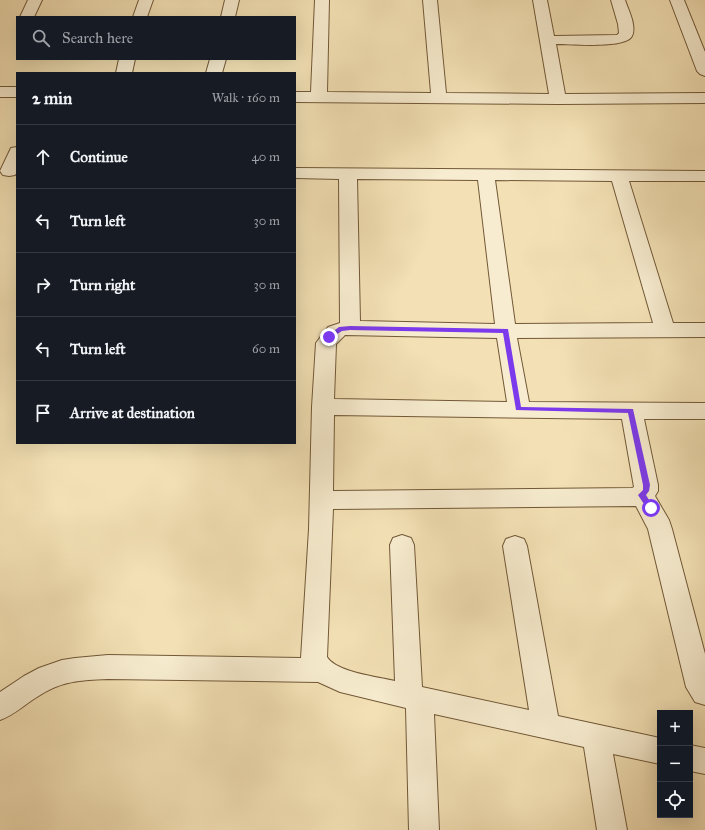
<!DOCTYPE html>
<html lang="en">
<head>
<meta charset="utf-8">
<style>
  :root { --surface:#171b24; --page:#242831; --text:#f1f3f6; --muted:#9ea1a6; --line:#363941 }
  body { margin:0; font-family:"IM FELL Great Primer",serif; background:var(--page); color:var(--text) }
  .controls { position:absolute; right:12px; bottom:12px; display:grid; overflow:hidden; border-radius:0px; box-shadow:0 4px 16px #0002 }
  .controls button { width:36px; height:36px; display:grid; place-items:center; padding:0; border:0; border-bottom:1px solid var(--line); background:var(--surface); color:var(--text); font:20px sans-serif }
  .stop { position:absolute; width:12px; height:12px; margin:-9px; border:3px solid #7c3aed; border-radius:50%; background:#fff }
  .stop.end { background:#7c3aed; border-color:#fff; box-shadow:0 1px 4px #0008 }
  .list { margin:0; padding:0; list-style:none }
  h2 { display:flex; justify-content:space-between; align-items:center; height:52px; margin:0; padding:0 16px; font-size:17px }
  h2 small { font-size:13px; font-weight:400; color:var(--muted) }
  .list li { display:grid; grid-template-columns:26px 1fr auto; gap:12px; align-items:center; box-sizing:border-box; height:64px; padding:0 16px; border-top:1px solid var(--line) }
  .list b { display:block; font-size:15px; white-space:nowrap }
  .list em { font-size:13px; font-style:normal; color:var(--muted) }
  .icon { flex:none; width:22px; height:22px; fill:none; stroke:currentColor; stroke-width:2; stroke-linecap:round; stroke-linejoin:round }
  .map { position:relative; flex:none; width:705px; height:830px; overflow:hidden }
  .search { position:absolute; background:var(--surface); box-shadow:0 4px 16px #0002; left:16px; top:16px; width:280px; height:44px; display:flex; align-items:center; gap:10px; box-sizing:border-box; padding:0 14px; border-radius:0px; color:var(--muted); font-size:15px }
  .panel { position:absolute; background:var(--surface); box-shadow:0 4px 16px #0002; left:16px; top:72px; width:280px; height:372px; border-radius:0px }
  .map>svg:first-child { display:block }
</style>
</head>
<body>
<div class="map">
<svg width="705" height="830" viewBox="0 0 705 830">
  <rect width="100%" height="100%" fill="#f3e1b5"/>
  <filter id="stains"><feTurbulence type="fractalNoise" baseFrequency=".005" numOctaves="4"/><feColorMatrix values="0 0 0 0 .2 0 0 0 0 .09 0 0 0 0 .02 0 0 0 .5 -.17"/></filter>
  <radialGradient id="worn" r=".72"><stop offset=".6" stop-color="#630" stop-opacity="0"/><stop offset="1" stop-color="#630" stop-opacity=".3"/></radialGradient>
  <g fill="none" stroke-linecap="round" stroke-linejoin="round">
    <defs>
      <g id="minor">
        <path d="M28,0h14l-8,17h-14z"/>
        <path d="M139,0h14l-6,17h-14z"/>
        <path d="M225,0h14l-4,17h-14z"/>
        <path d="M315,0h14l-2,92 104,1 -8,-93h14l9,93 103,1 -16,-94h14l7,36 63,-1 2,-2 -1,-9 -7,-24h14c3,9 12,26 7,36 -6,13 -62,8 -76,8l9,50 140,-1v10l-147,1 -263,-2v-10h16z"/>
        <path d="M670,0h14l21,52v24l-5,-2 -3,-3z"/>
        <path d="M119,59h16l-3,14h-16z"/>
        <path d="M210,59h16l-4,14h-16z"/>
        <rect x="0" y="87" width="17" height="10"/>
        <path d="M17,147v25l-2,3 -6,1 -6,-1 -3,-4 11,-23z"/>
        <path d="M295,168l410,3v10h-76l44,142h32v14l-188,1 12,64 176,1v16h-61l14,66v6l-3,5 14,24 3,9 33,125v51l-10,-3 -9,-15 -38,-158 -12,-23 -303,3 -6,148c9,15 51,20 68,24l-5,-136 3,-7 9,-3 9,3 3,7 8,142 107,23 -26,-164 3,-7 9,-3 9,3 3,7 31,170 102,22v26l-47,-10 14,76h-30l-13,-83 -150,-33 5,116h-30l-3,-122 -66,-16 -22,-10 -210,-3c-28,1 -47,2 -71,18 -13,8 -23,18 -37,23v-28l24,-16 15,-8 23,-8 13,-2 33,-3 193,3 8,-129 3,-122 4,-64 12,-16 12,-4 -1,-144 -44,-1zM357,179l121,1 17,144 -135,-3zM495,180l117,1 41,142 -138,1zM345,335l152,3 10,64 -173,-3 2,-55zM334,415l288,4 12,68 -2,1 -299,3z"/>
        <path d="M690,745l15,3v26l-15,-3z"/>
      </g>
    </defs>
    <!-- minor casing -->
    <use href="#minor" stroke="#725837" stroke-width="2"/>
    <!-- minor -->
    <use href="#minor" fill="#f7eccf" fill-rule="evenodd"/>
  </g>
  <!-- route -->
  <path fill="#7c3aed" d="M350,326l158,3 13,78 112,2 17,76 -1,6 -3,4 8,13 -1,2h-5l-10,-15 5,-5v-5l-15,-72 -112,-3 -13,-77 -153,-3 -8,1 -11,7 -5,-1 13,-10z"/>
  <rect width="100%" height="100%" filter="url(#stains)"/>
  <rect width="100%" height="100%" fill="url(#worn)"/>
</svg>
<div class="controls">
<button>+</button>
<button>−</button>
<button><svg class="icon" aria-label="locate" viewBox="0 0 24 24"><circle cx="12" cy="12" r="6"/><path d="M12 2v4M12 18v4M2 12h4M18 12h4"/></svg></button>
</div>
<div class="stop" style="left:651px;top:508px"></div>
<div class="stop end" style="left:329px;top:337px"></div>
<div class="search"><svg class="icon" aria-label="search" viewBox="0 0 24 24"><circle cx="10" cy="10" r="6"/><path d="M15 15l6 6"/></svg>Search here</div>
<section class="panel">
<h2>2 min<small>Walk · 160 m</small></h2>
<ul class="list">
<li><svg class="icon" aria-label="ahead" viewBox="0 0 24 24"><path d="M12 20V5M6 11l6-6 6 6"/></svg><div><b>Continue</b></div><em>40 m</em></li>
<li><svg class="icon" aria-label="left" viewBox="0 0 24 24"><path d="M17 20v-9H6M10 6l-5 5 5 5"/></svg><div><b>Turn left</b></div><em>30 m</em></li>
<li><svg class="icon" aria-label="right" viewBox="0 0 24 24"><path d="M7 20v-9h11M14 6l5 5-5 5"/></svg><div><b>Turn right</b></div><em>30 m</em></li>
<li><svg class="icon" aria-label="left" viewBox="0 0 24 24"><path d="M17 20v-9H6M10 6l-5 5 5 5"/></svg><div><b>Turn left</b></div><em>60 m</em></li>
<li><svg class="icon" aria-label="arrive" viewBox="0 0 24 24"><path d="M6 21V4h12l-3 4 3 4H6"/></svg><div><b>Arrive at destination</b></div></li>
</ul>
</section>
</div>
</body>
</html>
